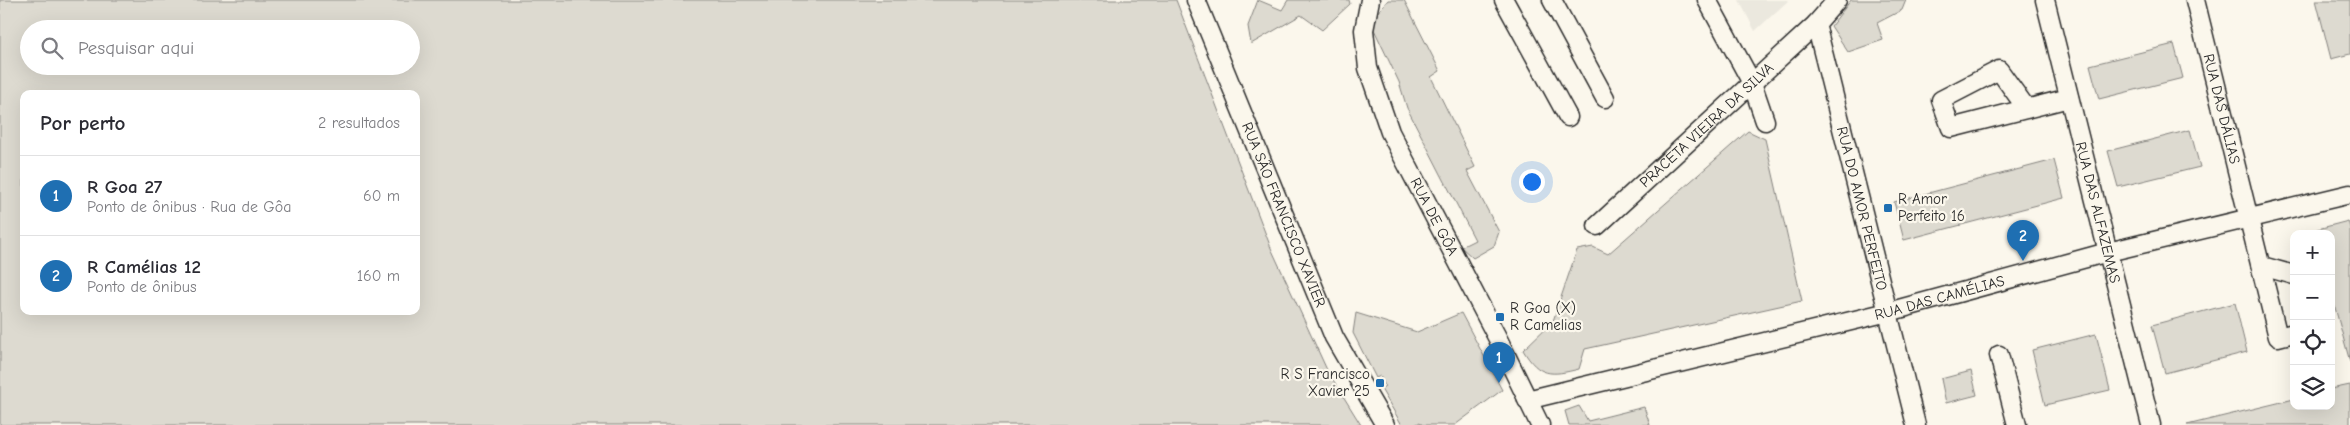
<!DOCTYPE html>
<html lang="pt">
<head>
<meta charset="utf-8">
<style>
  :root { --surface:#fff; --page:#f2f2f3; --text:#2b2b33; --muted:#7c7c81; --line:#e1e1e2; --accent:#1f6fb2 }
  body { margin:0; font-family:"Comic Neue",sans-serif; background:var(--page); color:var(--text) }
  .controls { position:absolute; right:15px; bottom:15px; display:grid; overflow:hidden; border-radius:10px; box-shadow:0 5px 20px #0002 }
  .controls button { width:45px; height:45px; display:grid; place-items:center; padding:0; border:0; border-bottom:1px solid var(--line); background:var(--surface); color:var(--text); font:25px sans-serif }
  .you { position:absolute; left:1531px; top:181px; width:18px; height:18px; margin:-12px; border:4px solid #fff; border-radius:50%; background:#1a73e8; box-shadow:0 0 0 8px #1a73e833 }
  .badge { display:grid; place-items:center; width:32px; height:32px; border-radius:50%; background:var(--accent); color:#fff; font-size:16px; font-weight:700 }
  .pin { position:absolute; translate:-50% -41px; filter:drop-shadow(0 1px 2px #0008) }
  .pin::after { content:''; position:absolute; top:26px; width:18px; height:15px; background:inherit; clip-path:polygon(0 0,100% 0,50% 100%) }
  .list { margin:0; padding:0; list-style:none }
  h2 { display:flex; justify-content:space-between; align-items:center; height:65px; margin:0; padding:0 20px; font-size:21px }
  h2 small { font-size:16px; font-weight:400; color:var(--muted) }
  .list li { display:grid; grid-template-columns:32px 1fr auto; gap:15px; align-items:center; box-sizing:border-box; height:80px; padding:0 20px; border-top:1px solid var(--line) }
  .list b { display:block; font-size:19px; white-space:nowrap }
  .list p { margin:0; font-size:16px; white-space:nowrap; color:var(--muted) }
  .list em { font-size:16px; font-style:normal; color:var(--muted) }
  .icon { flex:none; width:28px; height:28px; fill:none; stroke:currentColor; stroke-width:2; stroke-linecap:round; stroke-linejoin:round }
  .map { position:relative; flex:none; width:2350px; height:425px; overflow:hidden }
  .search { position:absolute; background:var(--surface); box-shadow:0 5px 20px #0002; left:20px; top:20px; width:400px; height:55px; display:flex; align-items:center; gap:12px; box-sizing:border-box; padding:0 18px; border-radius:28px; color:var(--muted); font-size:19px }
  .panel { position:absolute; background:var(--surface); box-shadow:0 5px 20px #0002; left:20px; top:90px; width:400px; height:225px; border-radius:10px }
  .map>svg:first-child { display:block }
</style>
</head>
<body>
<div class="map">
<svg width="2350" height="425" viewBox="0 0 2350 425">
  <rect width="100%" height="100%" fill="#fbf7ec"/>
  <filter id="ink" filterUnits="userSpaceOnUse"><feTurbulence type="fractalNoise" baseFrequency=".02" numOctaves="2"/><feDisplacementMap in="SourceGraphic" scale="10" xChannelSelector="R" yChannelSelector="G"/><feConvolveMatrix kernelMatrix="1 2 1 2 8 2 1 2 1" color-interpolation-filters="sRGB"/></filter>
  <g filter="url(#ink)">
    <!-- built -->
    <path fill="#ebe8de" d="M1739,0h50l-34,31z"/>
    <!-- green -->
    <g fill="#dddad0" stroke="#84827e" fill-rule="evenodd">
      <path d="M0,0h1176l95,248 56,122 34,55h-1361zM29,29h382v37h-382zM24,94h392v217h-392z"/>
      <path d="M1258,0l24,10 6,-10h61l1,4 -28,26 -21,-15 -50,29 -3,-18z"/>
      <path d="M1388,0h16l36,71 -9,6 44,90 -8,4 32,61 -5,14 -21,12 -12,-11 14,-7 -68,-132 -8,-26 -29,-61z"/>
      <path d="M1851,0h55l-4,10 -25,13 6,17 -35,12 -17,-26z"/>
      <path d="M2316,0h34v54l-19,5z"/>
      <path d="M2174,44l9,34 -84,21 -9,-34z"/>
      <path d="M2190,130l10,37 -82,20 -10,-36z"/>
      <path d="M1748,131l17,8 37,162 -217,48 -6,20c-28,7 -40,8 -56,-19l30,-29 24,-71 16,-3 15,7z"/>
      <path d="M2054,160l10,38 -160,42 -10,-38z"/>
      <path d="M2348,221l2,7v134l-19,-69v-59h-16l-1,-4z"/>
      <path d="M2235,303l12,49 -82,21 -13,-48z"/>
      <path d="M1356,313l61,19 44,-19 41,77 -47,35h-33l-2,-3 -5,3h-13l-21,-36 4,-3 -5,-10 -4,2 -23,-45z"/>
      <path d="M2096,334l14,56 -65,15 -13,-55z"/>
      <path d="M1971,371l6,24 -31,8 -5,-24z"/>
      <path d="M2350,385v40h-163l107,-26v7h37v-17z"/>
      <path d="M1579,406l9,15 56,-14 6,18h-81l-4,-14z"/>
    </g>
    <g fill="none" stroke-linecap="round" stroke-linejoin="round">
      <defs>
        <g id="minor">
          <path id="s1" d="M1196,0l138,337 51,88"/>
          <path id="s2" d="M1370,0l-6,30 4,38 22,64 107,205 43,88"/>
          <path d="M1504,0l64,117"/>
          <path d="M1552,0l53,98"/>
          <path d="M1707,0l45,83 13,38"/>
          <path id="s3" d="M1837,0l-21,24 100,401"/>
          <path id="s4" d="M2045,0l106,425"/>
          <path id="s5" d="M2195,0l83,337 16,-4"/>
          <path d="M2027,109l-28,-39 -58,30 10,28 118,-30"/>
          <path id="s6" d="M1597,226l219,-202"/>
          <path d="M2262,266l32,9"/>
          <path d="M1999,355l18,70"/>
          <path id="s7" d="M1527,400l361,-88 220,-60 242,-58"/>
        </g>
      </defs>
      <!-- minor casing -->
      <use href="#minor" stroke="#2b2b2b" stroke-width="21"/>
      <!-- minor -->
      <use href="#minor" stroke="#fbf7ec" stroke-width="18"/>
    </g>
  </g>
  <!-- markers -->
  <g fill="#1f6fb2" stroke="#fbf7ec" stroke-width="2">
    <rect x="1883" y="203" width="10" height="10" rx="2.5"/>
    <rect x="1495" y="312" width="10" height="10" rx="2.5"/>
    <rect x="1375" y="378" width="10" height="10" rx="2.5"/>
  </g>
  <g text-anchor="middle" stroke-width="4.5" stroke-linejoin="round" paint-order="stroke">
    <!-- street labels -->
    <g font-size="15" fill="#2b2b2b" stroke="#fbf7ec">
      <text dy="5" stroke="none"><textPath href="#s5" startOffset="112">RUA DAS DÁLIAS</textPath></text>
      <text dy="5" stroke="none"><textPath href="#s6" startOffset="149">PRACETA VIEIRA DA SILVA</textPath></text>
      <text dy="5" stroke="none"><textPath href="#s3" startOffset="222">RUA DO AMOR PERFEITO</textPath></text>
      <text dy="5" stroke="none"><textPath href="#s4" startOffset="219">RUA DAS ALFAZEMAS</textPath></text>
      <text dy="5" stroke="none"><textPath href="#s1" startOffset="232">RUA SÃO FRANCISCO XAVIER</textPath></text>
      <text dy="5" stroke="none"><textPath href="#s2" startOffset="232">RUA DE GÔA</textPath></text>
      <text dy="5" stroke="none"><textPath href="#s7" startOffset="425">RUA DAS CAMÉLIAS</textPath></text>
    </g>
    <!-- poi labels -->
    <g font-size="15" fill="#2b2b2b" stroke="#fbf7ec" text-anchor="start">
      <text x="1898" y="204">R Amor<tspan x="1898" dy="17">Perfeito 16</tspan></text>
      <text x="1510" y="313">R Goa (X)<tspan x="1510" dy="17">R Camelias</tspan></text>
      <text x="1370" y="379" text-anchor="end">R S Francisco<tspan x="1370" dy="17">Xavier 25</tspan></text>
    </g>
  </g>
</svg>
<div class="controls">
<button>+</button>
<button>−</button>
<button><svg class="icon" aria-label="locate" viewBox="0 0 24 24"><circle cx="12" cy="12" r="6"/><path d="M12 2v4M12 18v4M2 12h4M18 12h4"/></svg></button>
<button><svg class="icon" aria-label="layers" viewBox="0 0 24 24"><path d="M12 4l9 5-9 5-9-5zM3 14l9 5 9-5"/></svg></button>
</div>
<div class="you"></div>
<div class="pin badge" style="left:1499px;top:383px">1</div>
<div class="pin badge" style="left:2023px;top:261px">2</div>
<div class="search"><svg class="icon" aria-label="search" viewBox="0 0 24 24"><circle cx="10" cy="10" r="6"/><path d="M15 15l6 6"/></svg>Pesquisar aqui</div>
<section class="panel">
<h2>Por perto<small>2 resultados</small></h2>
<ul class="list">
<li><span class="badge">1</span><div><b>R Goa 27</b><p>Ponto de ônibus · Rua de Gôa</p></div><em>60 m</em></li>
<li><span class="badge">2</span><div><b>R Camélias 12</b><p>Ponto de ônibus</p></div><em>160 m</em></li>
</ul>
</section>
</div>
</body>
</html>
